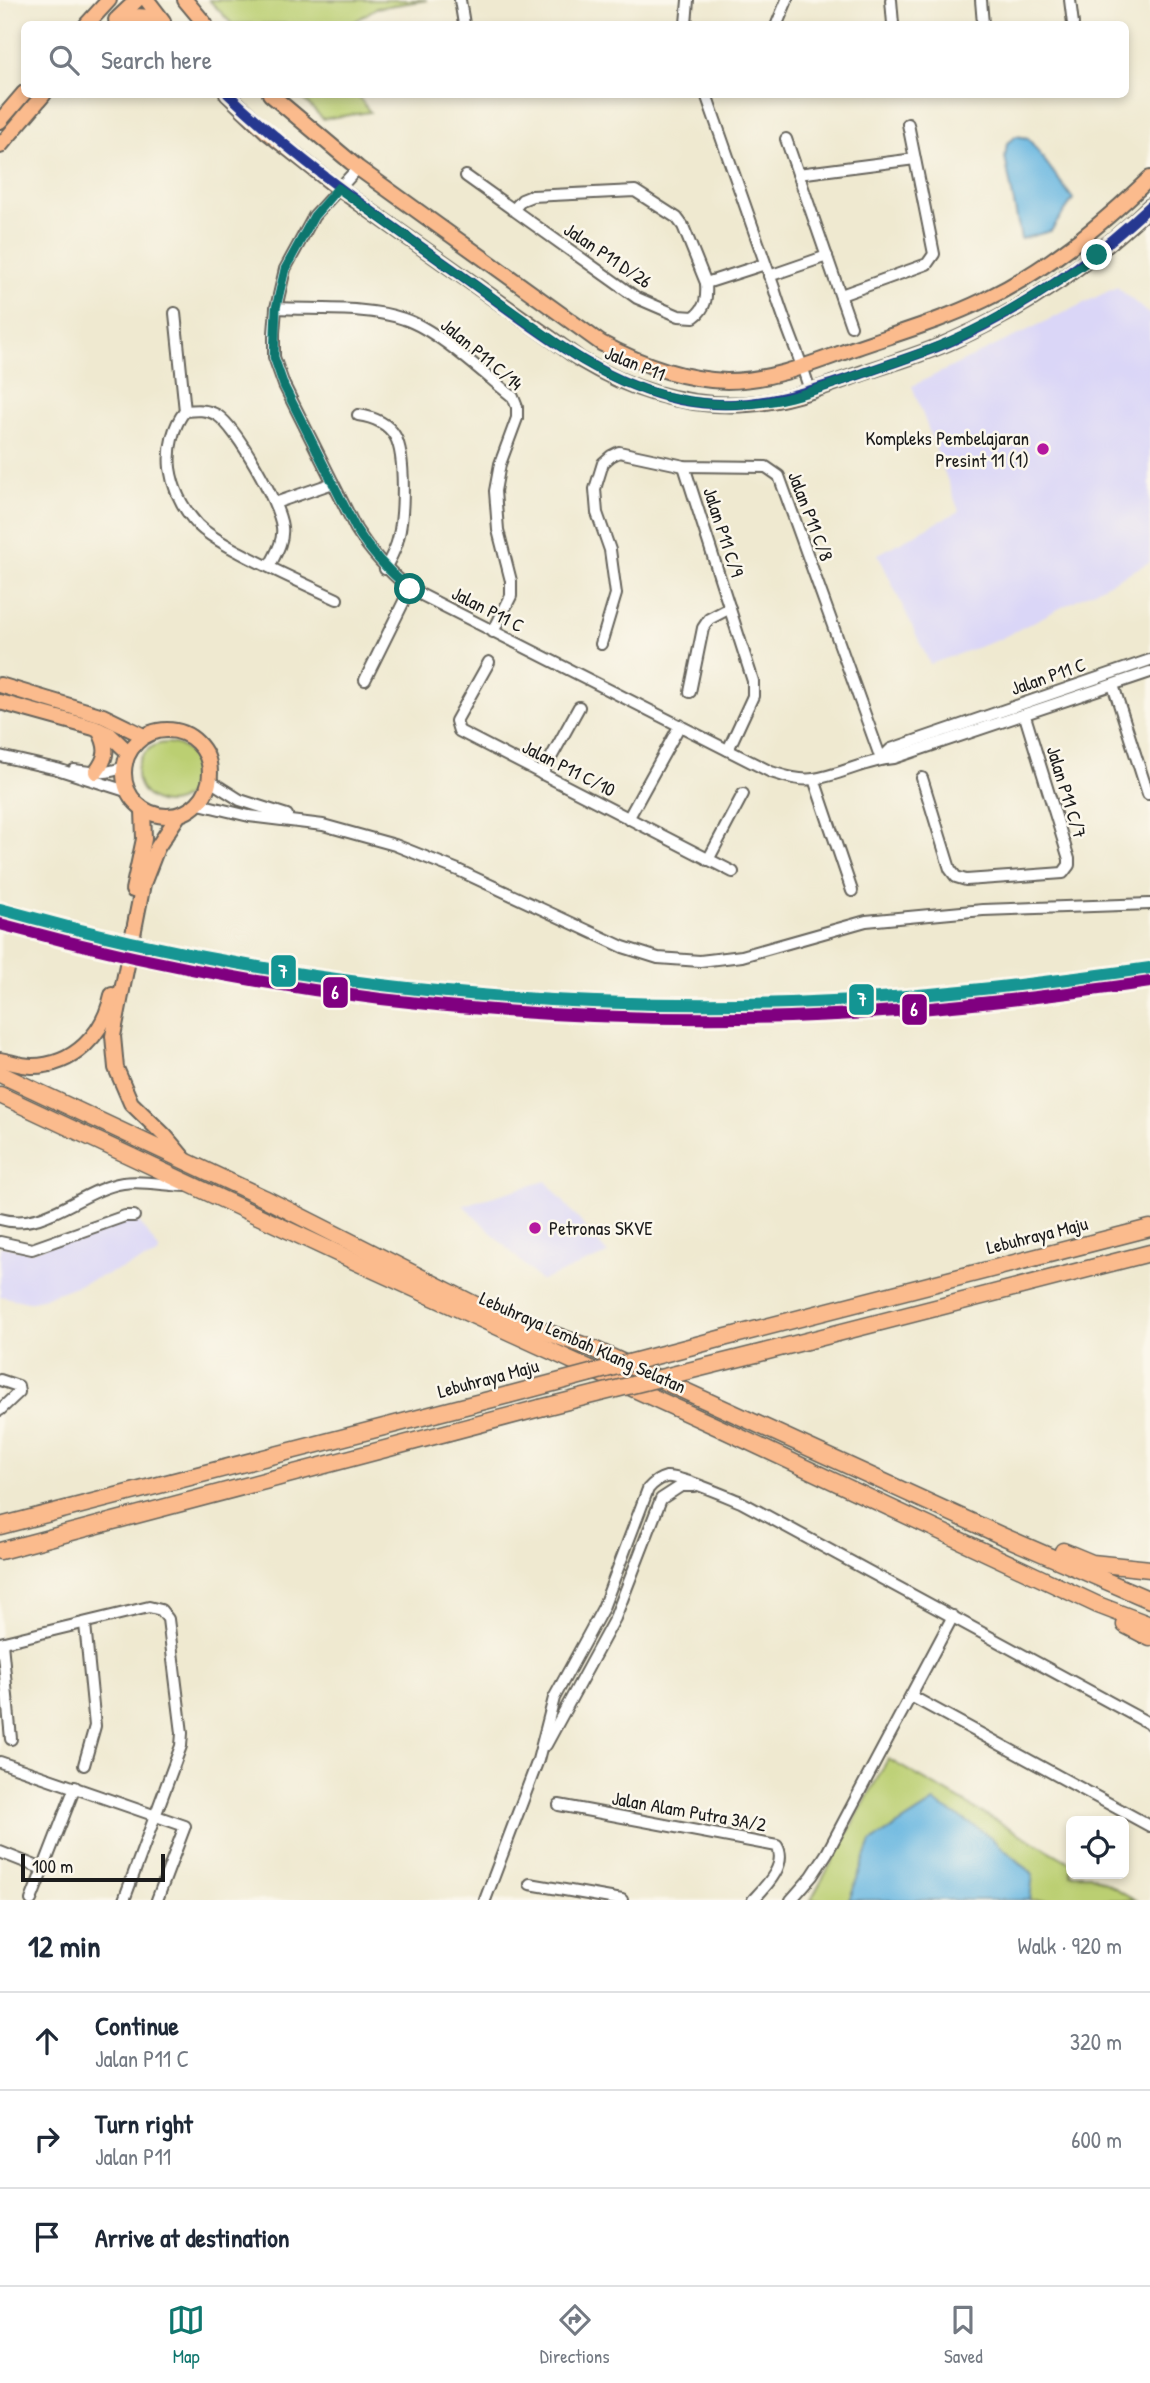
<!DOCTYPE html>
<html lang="en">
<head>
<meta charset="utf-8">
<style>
  :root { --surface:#fff; --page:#f6f6f7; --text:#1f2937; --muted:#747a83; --line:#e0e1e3; --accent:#0f766e }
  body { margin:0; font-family:"Patrick Hand",sans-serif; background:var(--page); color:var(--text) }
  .controls { position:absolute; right:21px; bottom:21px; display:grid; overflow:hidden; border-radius:10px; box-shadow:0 4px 10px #0003 }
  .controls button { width:63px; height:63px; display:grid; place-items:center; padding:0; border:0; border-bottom:2px solid var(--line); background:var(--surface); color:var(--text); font:35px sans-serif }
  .scale { position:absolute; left:21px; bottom:18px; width:144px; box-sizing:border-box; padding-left:7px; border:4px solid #1c1c1c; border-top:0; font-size:19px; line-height:24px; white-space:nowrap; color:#1c1c1c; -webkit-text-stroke:5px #fbf7ec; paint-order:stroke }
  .stop { position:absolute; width:21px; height:21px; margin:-16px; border:5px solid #0f766e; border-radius:50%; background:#fff }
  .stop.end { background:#0f766e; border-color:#fff; box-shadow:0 2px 7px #0008 }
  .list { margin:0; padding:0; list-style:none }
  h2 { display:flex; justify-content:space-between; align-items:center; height:91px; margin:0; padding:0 28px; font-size:30px }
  h2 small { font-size:23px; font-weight:400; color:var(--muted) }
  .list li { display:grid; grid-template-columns:46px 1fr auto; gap:21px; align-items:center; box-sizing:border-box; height:98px; padding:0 28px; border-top:2px solid var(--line) }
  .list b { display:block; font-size:26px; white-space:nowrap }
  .list p { margin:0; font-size:23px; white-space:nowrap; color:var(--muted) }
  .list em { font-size:23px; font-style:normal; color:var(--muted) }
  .icon { flex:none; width:38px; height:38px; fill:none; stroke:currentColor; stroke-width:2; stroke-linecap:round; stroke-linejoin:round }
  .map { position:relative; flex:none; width:1150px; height:1900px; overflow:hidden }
  .search { position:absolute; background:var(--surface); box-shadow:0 4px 10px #0003; left:21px; right:21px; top:21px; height:77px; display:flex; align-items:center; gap:18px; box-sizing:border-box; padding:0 24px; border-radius:10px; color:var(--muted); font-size:26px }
  .sheet { height:385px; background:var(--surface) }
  nav { display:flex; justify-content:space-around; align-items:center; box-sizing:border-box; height:98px; border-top:2px solid var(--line); background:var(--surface); font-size:19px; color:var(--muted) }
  nav a { display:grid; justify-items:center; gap:4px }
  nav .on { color:var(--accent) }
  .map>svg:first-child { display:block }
</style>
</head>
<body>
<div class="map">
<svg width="1150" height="1900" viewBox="0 0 1150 1900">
  <rect width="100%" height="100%" fill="#fbf7ec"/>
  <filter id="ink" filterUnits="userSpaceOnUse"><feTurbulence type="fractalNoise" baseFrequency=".0143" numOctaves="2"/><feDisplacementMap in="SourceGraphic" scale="14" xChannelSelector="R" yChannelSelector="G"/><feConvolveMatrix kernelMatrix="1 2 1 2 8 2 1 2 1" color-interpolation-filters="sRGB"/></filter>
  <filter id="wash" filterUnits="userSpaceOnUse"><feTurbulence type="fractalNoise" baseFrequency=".00686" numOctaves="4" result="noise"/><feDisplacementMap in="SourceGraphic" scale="28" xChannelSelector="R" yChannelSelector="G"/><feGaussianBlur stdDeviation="1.57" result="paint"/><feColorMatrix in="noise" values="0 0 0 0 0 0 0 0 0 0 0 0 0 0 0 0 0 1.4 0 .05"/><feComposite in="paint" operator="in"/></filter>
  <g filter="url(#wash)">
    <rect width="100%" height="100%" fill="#efe9d0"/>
    <!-- built -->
    <g fill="#dad6f7">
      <path d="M1117,287l33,28v247l-152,78 -68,24 -52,-110 81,-43 -47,-125z"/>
      <path d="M546,1181l62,73 -67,27 -78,-76z"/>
      <path d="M124,1219h11l4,3 20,28 -1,5 -117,44 -13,3 -28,-6v-50l30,6z"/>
    </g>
    <!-- green -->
    <g fill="#bbcf72" stroke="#6c7647" stroke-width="2">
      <path d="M209,0h218l-51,8 -25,16h-119z"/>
      <path d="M299,95h58l13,17 -47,7z"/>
      <circle cx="167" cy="773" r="30"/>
      <path d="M888,1759l183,104v11h19l46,26h-325z"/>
    </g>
    <!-- water -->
    <g fill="#65b5e0" stroke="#40687e" stroke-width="2">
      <path d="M1016,136l12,2 45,61 -22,32 -30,8 -16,-82 2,-14z"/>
      <path d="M934,1802l49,29 50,43 -3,26h-181l22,-58z"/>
    </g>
  </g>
  <g filter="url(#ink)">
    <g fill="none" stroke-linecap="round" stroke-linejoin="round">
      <defs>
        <g id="minor">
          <path d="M460,0l4,24"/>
          <path d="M891,0l2,24"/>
          <path d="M981,0l2,24"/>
          <path d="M1070,0l3,24"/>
          <path d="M686,24l2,-24"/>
          <path d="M777,24l10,-24"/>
          <path d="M706,94l68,194c10,35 26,68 36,103"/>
          <path d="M786,139l65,187"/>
          <path d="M358,168l-44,48 -29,53 -9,39 -2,25v24l10,28 72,144c15,24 32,42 54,60l361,183c13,4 28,9 43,7 27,-4 52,-19 80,-21l256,-86"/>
          <path d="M798,174l117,-15"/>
          <path d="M466,176l171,122 42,18 15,1c12,-9 13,-19 12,-34l59,-19"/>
          <path d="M513,210l9,-10 10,-4 103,-5 42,27 6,8 23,57"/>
          <path d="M769,276l58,-20"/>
          <path d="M841,295l86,-31 7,-10 -26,-130"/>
          <path d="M276,308c38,2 93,-2 128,11 34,11 80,55 109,78l4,10v11l-17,46 -5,27 3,39 13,51v15l-18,36"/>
          <path d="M175,313l10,98"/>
          <path d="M358,415c14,2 29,7 37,21 11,19 9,81 3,103 -2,10 -8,20 -13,30"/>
          <path d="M684,466l69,215v15l-25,54"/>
          <path d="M275,503l58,-20"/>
          <path d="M269,567c6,-12 15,-25 13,-40 -3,-24 -45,-99 -65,-112 -10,-6 -21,-5 -32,-4 -12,15 -17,37 -15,57 3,21 13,41 28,57 12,12 27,19 41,27 32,17 65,32 98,47"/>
          <path d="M601,644l15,-50 -6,-44 -13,-37 -2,-24 8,-26 8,-7 8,-4 65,14 82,1 13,9 102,283"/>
          <path d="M489,662l-33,59 3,10 274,141"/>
          <path d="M365,680l45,-91"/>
          <path d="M1113,685l35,109"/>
          <path d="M690,692l13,-64 6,-9 21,-11"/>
          <path d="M0,756l57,13 69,22"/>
          <path d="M881,759l10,-10 259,-89"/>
          <path d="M74,770c18,2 33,5 49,-3"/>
          <path d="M542,774l37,-67"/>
          <path d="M922,778l28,91 6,8 10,3 97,-7 6,-8v-6l-44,-143"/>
          <path d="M814,779l38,112"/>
          <path d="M210,781l30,19 47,15"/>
          <path d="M199,804l50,12 74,9 72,20 63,25 165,77 35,11 42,3 42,-5 124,-35 117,-11 167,-6"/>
          <path d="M628,819l52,-94"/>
          <path d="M708,860l35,-66"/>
          <path d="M0,1219c45,13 80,-29 123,-36 22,-3 43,3 65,3"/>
          <path d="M0,1242l32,7 93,-33h9"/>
          <path d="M0,1380l18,6 1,6 -19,18"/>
          <path d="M0,1643l149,-36 12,3 7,9 14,114 -1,13 -57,154"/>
          <path d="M2,1643l9,96"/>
          <path d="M911,1696l239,130"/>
          <path d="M546,1745l69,-127 46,-119 20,-13h13"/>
          <path d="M0,1762l185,64 -28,74"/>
          <path d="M84,1765l11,-39 -10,-102"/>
          <path d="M559,1805l218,41c11,19 -12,41 -24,54"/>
          <path d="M0,1852l43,17"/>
          <path d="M530,1884l92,16"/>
          <path d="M31,1900l44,-113"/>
          <path d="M485,1900l53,-140 16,-62 49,-90 45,-119c5,-6 10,-10 18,-12 12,-2 60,19 75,25l409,222"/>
          <path d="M791,1900l21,-24 15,-23 126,-237"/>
        </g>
        <g id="major">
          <path d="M147,0l16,21"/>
          <path d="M185,0l20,24"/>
          <path d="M118,18l19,-18"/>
          <path d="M116,20c16,-5 29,-5 45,-1"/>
          <path d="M87,24l22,-24"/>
          <path d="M227,94l40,38 71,56 243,172c50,30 106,48 166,44 39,-2 76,-17 113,-30 31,-11 64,-20 94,-34 73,-33 139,-78 196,-134"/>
          <path d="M270,94l88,74 243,175c39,21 81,37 126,38 43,0 87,-18 128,-33 43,-15 88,-28 129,-48 63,-30 116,-74 166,-122"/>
          <path d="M0,121l24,-28"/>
          <path d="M0,146l44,-52"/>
          <path d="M0,685l103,31 41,20"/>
          <path d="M0,702l94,26 16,7 18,17"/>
          <circle cx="167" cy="773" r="43"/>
          <path d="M96,772c12,-15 12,-25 3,-42"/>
          <path d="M178,816l-21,32 -14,36 -30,152 3,32 15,35 34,33 20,24"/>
          <path d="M133,890l11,-51 -1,-29"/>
          <path d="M0,1060c11,2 21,6 32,6 42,0 72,-32 80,-71"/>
        </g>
        <g id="highway">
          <path d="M0,1074l264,124 223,113 104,37 409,187 150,65"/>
          <path d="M0,1095l354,166 368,168 376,176 52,20"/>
          <path d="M723,1338l427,-110"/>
          <path d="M756,1354l394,-101"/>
          <path d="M0,1526l508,-131"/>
          <path d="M0,1551l540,-143"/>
          <path d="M1063,1551l29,12 58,6"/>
          <path d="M1125,1625l25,13"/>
        </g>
      </defs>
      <!-- minor casing -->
      <use href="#minor" stroke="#66645b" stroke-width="14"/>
      <!-- major casing -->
      <use href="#major" stroke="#66645b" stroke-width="18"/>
      <!-- highway casing -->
      <use href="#highway" stroke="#66645b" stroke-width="19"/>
      <!-- minor -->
      <use href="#minor" stroke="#fff" stroke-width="10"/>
      <!-- major -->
      <use href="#major" stroke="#fbbb8d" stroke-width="14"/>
      <!-- highway -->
      <use href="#highway" stroke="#fbbb8d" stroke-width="16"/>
      <defs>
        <g id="highway-bridge">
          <path d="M508,1395l215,-57"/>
          <path d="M540,1408l216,-54"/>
        </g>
      </defs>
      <!-- highway-bridge casing -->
      <use href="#highway-bridge" stroke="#66645b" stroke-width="19" stroke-linecap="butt"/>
      <!-- highway-bridge -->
      <use href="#highway-bridge" stroke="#fbbb8d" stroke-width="16"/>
      <defs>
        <path id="bus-1" d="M228,94c72,69 153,124 234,182 68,48 134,106 218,124 68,13 121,-6 184,-27 27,-10 55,-18 81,-29 77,-33 144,-81 205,-138"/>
      </defs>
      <!-- bus-1 casing -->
      <use href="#bus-1" stroke="#fbf7ec" stroke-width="16"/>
      <!-- bus-1 -->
      <use href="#bus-1" stroke="#283890" stroke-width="10"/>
      <defs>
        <path id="rail-1" d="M0,909c257,72 524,102 790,94 121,-4 241,-18 360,-35"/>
        <path id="rail-2" d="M0,924c257,71 524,101 790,93 121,-4 241,-18 360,-35"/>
      </defs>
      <!-- rail-1 casing -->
      <use href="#rail-1" stroke="#fbf7ec" stroke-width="18"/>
      <!-- rail-2 casing -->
      <use href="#rail-2" stroke="#fbf7ec" stroke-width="18"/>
      <!-- rail-1 -->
      <use href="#rail-1" stroke="#139593" stroke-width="12"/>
      <!-- rail-2 -->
      <use href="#rail-2" stroke="#800080" stroke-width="12"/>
    </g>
  </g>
  <g fill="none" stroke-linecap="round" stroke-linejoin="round" filter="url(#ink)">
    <!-- route -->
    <path stroke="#0f766e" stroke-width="9" d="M410,589c-22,-18 -39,-36 -54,-60l-72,-143 -10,-29 2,-49 9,-39 29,-53 24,-28 224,159c65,45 137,68 216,53 32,-6 62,-19 92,-29 28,-10 58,-19 85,-32 51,-23 97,-53 142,-84"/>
  </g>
  <!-- markers -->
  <g fill="#b5179e" stroke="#fbf7ec" stroke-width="2.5">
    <circle cx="1043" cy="449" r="7"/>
    <circle cx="535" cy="1228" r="7"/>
  </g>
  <g text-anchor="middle" stroke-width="5" stroke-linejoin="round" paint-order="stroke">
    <!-- street labels -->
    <g font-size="19" fill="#1c1c1c" stroke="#fbf7ec">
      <text transform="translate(608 255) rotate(34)" y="7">Jalan P11 D/26</text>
      <text transform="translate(482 354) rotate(40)" y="7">Jalan P11 C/14</text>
      <text transform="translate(635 363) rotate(22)" y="7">Jalan P11</text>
      <text transform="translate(811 516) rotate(69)" y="7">Jalan P11 C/8</text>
      <text transform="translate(724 532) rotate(72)" y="7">Jalan P11 C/9</text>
      <text transform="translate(488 609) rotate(27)" y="7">Jalan P11 C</text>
      <text transform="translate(1048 676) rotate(-19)" y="7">Jalan P11 C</text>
      <text transform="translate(569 768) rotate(27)" y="7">Jalan P11 C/10</text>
      <text transform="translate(1067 792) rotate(73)" y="7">Jalan P11 C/7</text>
      <text transform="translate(1037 1235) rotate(-14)" y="7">Lebuhraya Maju</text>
      <text transform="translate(583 1342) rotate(24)" y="7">Lebuhraya Lembah Klang Selatan</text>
      <text transform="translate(488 1378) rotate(-15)" y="7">Lebuhraya Maju</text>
      <text transform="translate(689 1811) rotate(10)" y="7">Jalan Alam Putra 3A/2</text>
    </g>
    <!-- poi labels -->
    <g font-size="19" fill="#1c1c1c" stroke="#fbf7ec" text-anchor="end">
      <text x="1029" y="445">Kompleks Pembelajaran<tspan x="1029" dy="22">Presint 11 (1)</tspan></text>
      <text x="549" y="1235" text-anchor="start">Petronas SKVE</text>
    </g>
  </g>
  <g stroke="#fbf7ec" stroke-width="2.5">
    <rect x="270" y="954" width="27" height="34" rx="7" fill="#139593"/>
    <rect x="322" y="976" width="27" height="33" rx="7" fill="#800080"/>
    <rect x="848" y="983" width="27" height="33" rx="7" fill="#139593"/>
    <rect x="901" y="993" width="27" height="33" rx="7" fill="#800080"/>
  </g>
  <g font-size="19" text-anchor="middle" font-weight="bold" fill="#fff">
    <text x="283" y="978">7</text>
    <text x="335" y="999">6</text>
    <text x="862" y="1006">7</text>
    <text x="914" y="1016">6</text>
  </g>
</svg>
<div class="controls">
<button><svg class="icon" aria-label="locate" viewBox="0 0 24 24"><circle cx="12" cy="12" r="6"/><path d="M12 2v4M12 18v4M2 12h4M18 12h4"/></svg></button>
</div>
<div class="scale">100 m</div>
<div class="stop" style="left:410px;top:589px"></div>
<div class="stop end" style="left:1097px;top:255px"></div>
<div class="search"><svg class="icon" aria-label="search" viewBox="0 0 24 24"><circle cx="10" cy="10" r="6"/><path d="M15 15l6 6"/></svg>Search here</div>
</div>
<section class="sheet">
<h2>12 min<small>Walk · 920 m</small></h2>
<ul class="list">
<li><svg class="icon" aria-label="ahead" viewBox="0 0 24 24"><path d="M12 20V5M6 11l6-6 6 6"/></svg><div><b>Continue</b><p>Jalan P11 C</p></div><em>320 m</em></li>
<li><svg class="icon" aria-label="right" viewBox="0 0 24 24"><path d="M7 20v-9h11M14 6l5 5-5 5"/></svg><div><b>Turn right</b><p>Jalan P11</p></div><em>600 m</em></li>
<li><svg class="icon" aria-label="arrive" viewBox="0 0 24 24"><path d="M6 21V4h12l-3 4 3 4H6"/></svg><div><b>Arrive at destination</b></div></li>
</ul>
</section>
<nav>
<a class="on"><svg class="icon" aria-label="map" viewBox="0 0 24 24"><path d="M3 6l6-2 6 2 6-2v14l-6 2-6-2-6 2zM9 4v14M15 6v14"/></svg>Map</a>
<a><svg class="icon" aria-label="directions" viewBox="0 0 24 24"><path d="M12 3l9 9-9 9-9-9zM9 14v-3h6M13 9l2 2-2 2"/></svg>Directions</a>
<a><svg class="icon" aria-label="saved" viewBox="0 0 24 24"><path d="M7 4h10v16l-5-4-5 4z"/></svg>Saved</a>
</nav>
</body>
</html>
